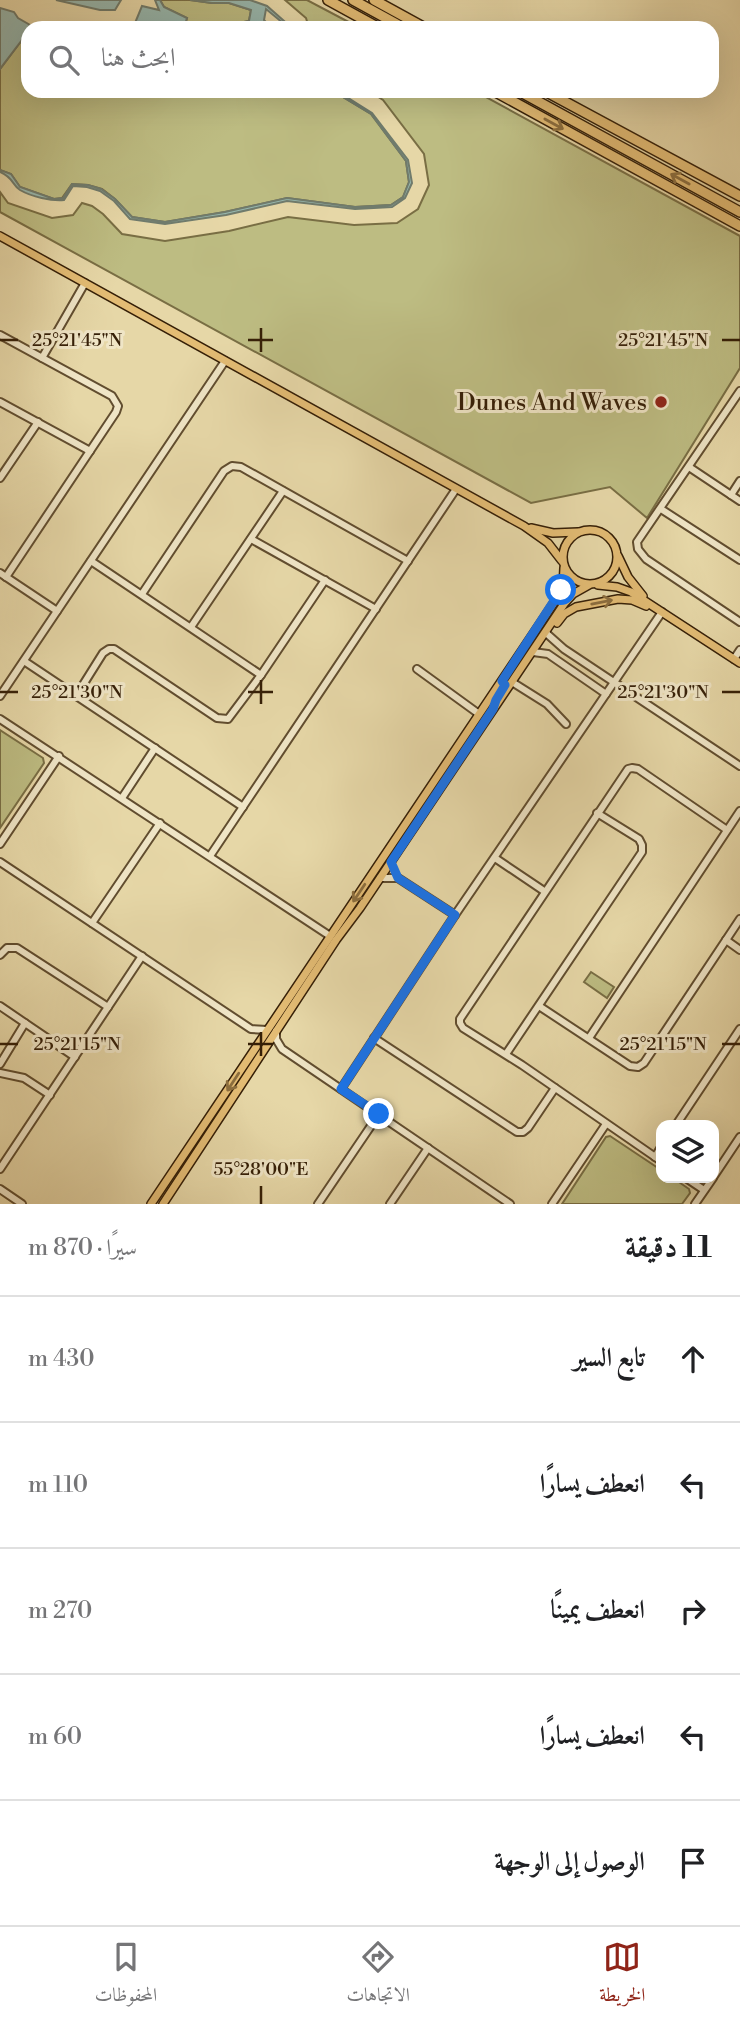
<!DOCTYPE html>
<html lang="ar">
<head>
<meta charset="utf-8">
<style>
  :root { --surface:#fff; --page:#f6f6f6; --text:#202124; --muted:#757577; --line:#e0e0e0; --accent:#8f2418 }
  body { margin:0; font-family:"Libre Bodoni",Amiri,serif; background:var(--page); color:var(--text); direction:rtl }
  .controls { position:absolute; right:21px; bottom:21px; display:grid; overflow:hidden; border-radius:14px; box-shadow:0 7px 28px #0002 }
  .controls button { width:63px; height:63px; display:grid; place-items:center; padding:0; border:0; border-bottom:2px solid var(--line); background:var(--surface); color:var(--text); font:35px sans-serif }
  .stop { position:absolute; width:21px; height:21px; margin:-16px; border:5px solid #1a73e8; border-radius:50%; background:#fff }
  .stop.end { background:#1a73e8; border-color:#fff; box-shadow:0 2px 7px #0008 }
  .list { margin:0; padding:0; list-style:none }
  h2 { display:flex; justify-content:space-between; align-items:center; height:91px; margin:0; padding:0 28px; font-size:30px }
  h2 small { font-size:23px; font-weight:400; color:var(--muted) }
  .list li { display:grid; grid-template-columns:46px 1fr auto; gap:21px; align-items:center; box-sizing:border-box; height:126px; padding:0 28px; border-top:2px solid var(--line) }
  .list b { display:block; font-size:26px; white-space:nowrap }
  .list em { font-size:23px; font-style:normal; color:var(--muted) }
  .icon { flex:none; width:38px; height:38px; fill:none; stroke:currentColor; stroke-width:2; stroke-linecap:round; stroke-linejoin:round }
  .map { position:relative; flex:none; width:740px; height:1204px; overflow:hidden; direction:ltr }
  .search { position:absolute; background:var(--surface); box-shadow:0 7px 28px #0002; left:21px; right:21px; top:21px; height:77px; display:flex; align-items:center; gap:18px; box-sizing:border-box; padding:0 24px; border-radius:21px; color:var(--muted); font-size:26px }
  .sheet { height:721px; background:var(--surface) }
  nav { display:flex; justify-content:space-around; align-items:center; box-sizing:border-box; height:98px; border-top:2px solid var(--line); background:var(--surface); font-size:19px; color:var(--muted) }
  nav a { display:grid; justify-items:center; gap:4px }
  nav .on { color:var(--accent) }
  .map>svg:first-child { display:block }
</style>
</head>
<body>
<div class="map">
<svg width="740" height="1204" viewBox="0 0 740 1204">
  <rect width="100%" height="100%" fill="#e6d7a7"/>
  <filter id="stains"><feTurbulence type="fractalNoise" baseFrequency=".00286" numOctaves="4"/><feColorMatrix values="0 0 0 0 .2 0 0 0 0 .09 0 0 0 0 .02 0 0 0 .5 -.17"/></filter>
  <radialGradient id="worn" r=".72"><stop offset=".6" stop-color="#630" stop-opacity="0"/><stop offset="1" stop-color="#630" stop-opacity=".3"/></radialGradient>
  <!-- green -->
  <g fill="#bdbc82" stroke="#796e44" stroke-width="2">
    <path d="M160,0h30l22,3h17l22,7 -2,11 -35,7h-30l3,-10 -23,-11z"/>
    <path d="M285,0h22l53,28h-51l-3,-10z"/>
    <path d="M28,32v59h305l38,23 35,47 3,21 -6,15 -12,8 -36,2 -68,-9 -62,14 -60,10 -33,-5 -17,-18 -13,-10 -14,-4 -16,-1 -10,14 -8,1 -34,-12 -9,-13 -11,-4v-101z"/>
    <path d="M369,91h106l265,145v132l-93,150 -37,-31 -79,16 -531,-291v-20l8,11 44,15 21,-3 9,-12 10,3 11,8 19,20 43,7 64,-10 59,-14 66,8 43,-2 21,-14 11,-24 -5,-31 -41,-54z"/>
    <path d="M0,730l43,28 1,5 -44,65z"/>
    <path d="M591,972l23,15 -7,11 -23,-16z"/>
    <path d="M610,1136l51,34v8h12l16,11 1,4 -8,11h-120l44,-67z"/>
  </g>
  <!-- water -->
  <g fill="#97b8af" stroke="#707b6c" stroke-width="2">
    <path d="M56,0h65l-6,10h-15z"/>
    <path d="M155,0h5l4,7 23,11 -3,10h-47l-2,-5 7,-17 17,4z"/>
    <path d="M190,0h60l17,6 25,22h-3l-23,-19 -2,11 7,8h-57l35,-7 2,-11 -22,-7h-17z"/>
    <path d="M0,8l14,4 4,6 14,8h40l21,2h-65v4l-28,37z"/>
    <path d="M333,91h4l35,22 36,47 4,23 -7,15 -13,9 -37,2 -68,-8 -61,14 -61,9 -35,-5 -16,-18 -14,-10 -13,-4 -14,-1 -9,14c-13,1 -32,-3 -44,-10 -8,-5 -6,-12 -20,-18v-2l11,4 9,13 34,12 9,-1 9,-14 16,1 13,4 14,10 17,18 33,5 60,-10 62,-14 68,9 36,-2 12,-8 6,-15 -3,-21 -35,-47z"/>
  </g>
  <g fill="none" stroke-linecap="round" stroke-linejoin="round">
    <defs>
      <g id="minor">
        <path d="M0,335l112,61 6,10 -2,6 -110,165"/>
        <path d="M42,358l43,-75"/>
        <path d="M740,391l-103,151 1,7 8,10 94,63"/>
        <path d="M0,402l90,49"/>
        <path d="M689,467l51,34"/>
        <path d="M0,478l38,-56"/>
        <path d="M731,495l9,-14"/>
        <path d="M661,509l79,51"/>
        <path d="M251,539l125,70"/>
        <path d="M91,561l170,114"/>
        <path d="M0,573l57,38"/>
        <path d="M142,594l82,-123 8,-5 9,1 167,94"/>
        <path d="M191,627l92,-136"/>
        <path d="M546,633l18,16 176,117"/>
        <path d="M533,652l15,2 58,40"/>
        <path d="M734,659l6,-9"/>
        <path d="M24,661l219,146"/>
        <path d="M417,669l62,45"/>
        <path d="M512,682l35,22 19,20"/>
        <path d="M0,696l225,-335"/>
        <path d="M76,696l27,-43 6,-4h5l103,69 11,1 33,-44 64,-95"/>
        <path d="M0,719l330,217"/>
        <path d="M122,798l33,-50"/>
        <path d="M0,844l59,-88"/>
        <path d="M210,856l246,-367"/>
        <path d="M495,858l49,33"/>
        <path d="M0,862l251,167 16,1"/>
        <path d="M380,878h18l57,37"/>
        <path d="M92,923l68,-100"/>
        <path d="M726,940l14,10"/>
        <path d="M0,955l7,-7h10l91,59"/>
        <path d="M0,1006l75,51"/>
        <path d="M539,1006l91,60 8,1 6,-4 96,-144"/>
        <path d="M276,1031v8l6,10 228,155"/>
        <path d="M374,1038l143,94h6l5,-4 27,-40"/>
        <path d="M589,1038l151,-227"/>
        <path d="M506,1054l136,-202v-7l-3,-6 -42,-26"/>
        <path d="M0,1064l25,-41"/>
        <path d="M0,1073l24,5 26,17"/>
        <path d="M341,1089l114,-174 207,-303"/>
        <path d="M676,1125l64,-96"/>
        <path d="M655,1157l6,-10"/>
        <path d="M661,1161l-139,-96 -59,-37 -3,-5v-4l168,-250 4,-1 6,1 89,61"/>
        <path d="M0,1169l142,-213"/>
        <path d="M714,1176l26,-39"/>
        <path d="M686,1178l18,12"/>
        <path d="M0,1189l22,15"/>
        <path d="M318,1204l61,-90"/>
        <path d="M390,1204l38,-56"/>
        <path d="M552,1204l54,-80"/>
        <path d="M695,1204l18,-26"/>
      </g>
      <g id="major">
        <path d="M0,236l524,290 24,17 14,18"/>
        <path d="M531,528l22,5 25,-1"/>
        <circle cx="590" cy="557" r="27"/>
        <path d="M618,556l10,21 15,19"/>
        <path d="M598,585l19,2 14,5 109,71"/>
        <path d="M557,623l7,-9 12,-7 42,-8 14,1 14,6"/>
        <path d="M151,1204l406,-606 6,-12 1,-18"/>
        <path d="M163,1204l173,-264 24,-32 204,-304 9,-10 16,-9"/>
      </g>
      <g id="highway">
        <path d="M328,0l51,28"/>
        <path d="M353,0l51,28"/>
        <path d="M374,0l51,28"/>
        <path d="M494,91l246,135"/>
        <path d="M519,91l221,121"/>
        <path d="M545,91l195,105"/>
      </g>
    </defs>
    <!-- minor casing -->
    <use href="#minor" stroke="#614d2f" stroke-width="10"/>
    <!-- major casing -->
    <use href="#major" stroke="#351f07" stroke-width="10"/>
    <!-- highway casing -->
    <use href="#highway" stroke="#351f07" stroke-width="12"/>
    <!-- minor -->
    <use href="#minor" stroke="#efe5c6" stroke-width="6"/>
    <!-- major -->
    <use href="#major" stroke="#e3bc74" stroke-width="7"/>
    <!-- highway -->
    <use href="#highway" stroke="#e3bc74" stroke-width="9"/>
  </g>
  <!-- one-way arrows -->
  <defs><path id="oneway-shaft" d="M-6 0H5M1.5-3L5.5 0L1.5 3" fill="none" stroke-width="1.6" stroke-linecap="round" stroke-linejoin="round" transform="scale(1.75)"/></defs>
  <g stroke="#8c6e3e">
    <use href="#oneway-shaft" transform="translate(554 124) rotate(29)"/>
    <use href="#oneway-shaft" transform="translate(680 179) rotate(-151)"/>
    <use href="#oneway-shaft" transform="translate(602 602) rotate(-11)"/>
    <use href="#oneway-shaft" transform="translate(359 893) rotate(124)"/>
    <use href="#oneway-shaft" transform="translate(233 1082) rotate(123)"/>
  </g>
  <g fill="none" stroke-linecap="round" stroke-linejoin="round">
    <!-- route -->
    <path stroke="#1a73e8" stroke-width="9" d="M379,1114l-38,-25 114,-174 -57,-37 -7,-16 102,-153 3,-9 9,-15 -3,-4 59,-91"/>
  </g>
  <!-- ticks -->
  <path fill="none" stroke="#351f07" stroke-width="2.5" d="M261,328v24M0,340h18M248,340h25M722,340h18M261,680v24M0,692h18M248,692h25M722,692h18M261,1032v24M0,1044h18M248,1044h25M722,1044h18M261,1186v18"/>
  <!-- markers -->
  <circle fill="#8f2418" stroke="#efe5c6" stroke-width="2.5" cx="661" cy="402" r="7"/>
  <g text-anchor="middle" stroke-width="6" stroke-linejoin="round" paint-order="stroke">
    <!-- poi labels -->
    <g font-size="24" fill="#351f07" stroke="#efe5c6" text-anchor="end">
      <text x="647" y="410">Dunes And Waves</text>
    </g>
  </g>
  <g font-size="18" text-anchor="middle" fill="#351f07" stroke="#efe5c6" stroke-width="6" stroke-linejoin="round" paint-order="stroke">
    <text x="77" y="346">25°21'45"N</text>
    <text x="663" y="346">25°21'45"N</text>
    <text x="77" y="698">25°21'30"N</text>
    <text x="663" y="698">25°21'30"N</text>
    <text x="77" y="1050">25°21'15"N</text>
    <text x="663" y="1050">25°21'15"N</text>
    <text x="261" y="1175">55°28'00"E</text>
  </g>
  <rect width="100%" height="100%" filter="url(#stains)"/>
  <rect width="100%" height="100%" fill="url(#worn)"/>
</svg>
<div class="controls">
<button><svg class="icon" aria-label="layers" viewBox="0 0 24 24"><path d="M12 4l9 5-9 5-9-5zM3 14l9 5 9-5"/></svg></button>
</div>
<div class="stop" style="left:561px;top:590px"></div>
<div class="stop end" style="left:379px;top:1114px"></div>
<div class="search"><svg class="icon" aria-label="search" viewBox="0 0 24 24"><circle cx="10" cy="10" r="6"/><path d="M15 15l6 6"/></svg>ابحث هنا</div>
</div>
<section class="sheet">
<h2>11 دقيقة<small>سيرًا · 870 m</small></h2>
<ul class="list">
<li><svg class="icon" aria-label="ahead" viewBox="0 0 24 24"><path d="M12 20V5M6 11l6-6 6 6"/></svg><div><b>تابع السير</b></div><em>430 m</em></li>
<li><svg class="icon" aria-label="left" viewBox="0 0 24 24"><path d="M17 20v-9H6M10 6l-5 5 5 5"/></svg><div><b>انعطف يسارًا</b></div><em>110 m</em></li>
<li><svg class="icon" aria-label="right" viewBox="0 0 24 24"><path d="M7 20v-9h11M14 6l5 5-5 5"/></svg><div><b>انعطف يمينًا</b></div><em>270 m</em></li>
<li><svg class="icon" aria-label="left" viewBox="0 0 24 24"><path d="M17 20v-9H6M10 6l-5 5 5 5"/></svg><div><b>انعطف يسارًا</b></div><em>60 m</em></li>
<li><svg class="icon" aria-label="arrive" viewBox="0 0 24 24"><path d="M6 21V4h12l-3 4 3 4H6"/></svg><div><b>الوصول إلى الوجهة</b></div></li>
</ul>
</section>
<nav>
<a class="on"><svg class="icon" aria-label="map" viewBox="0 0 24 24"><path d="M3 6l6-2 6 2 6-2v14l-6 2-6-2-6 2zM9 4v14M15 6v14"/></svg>الخريطة</a>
<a><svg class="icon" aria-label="directions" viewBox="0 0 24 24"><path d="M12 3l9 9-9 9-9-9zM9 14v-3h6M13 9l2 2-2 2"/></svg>الاتجاهات</a>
<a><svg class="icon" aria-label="saved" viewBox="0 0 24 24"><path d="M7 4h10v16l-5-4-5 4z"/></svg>المحفوظات</a>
</nav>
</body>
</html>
